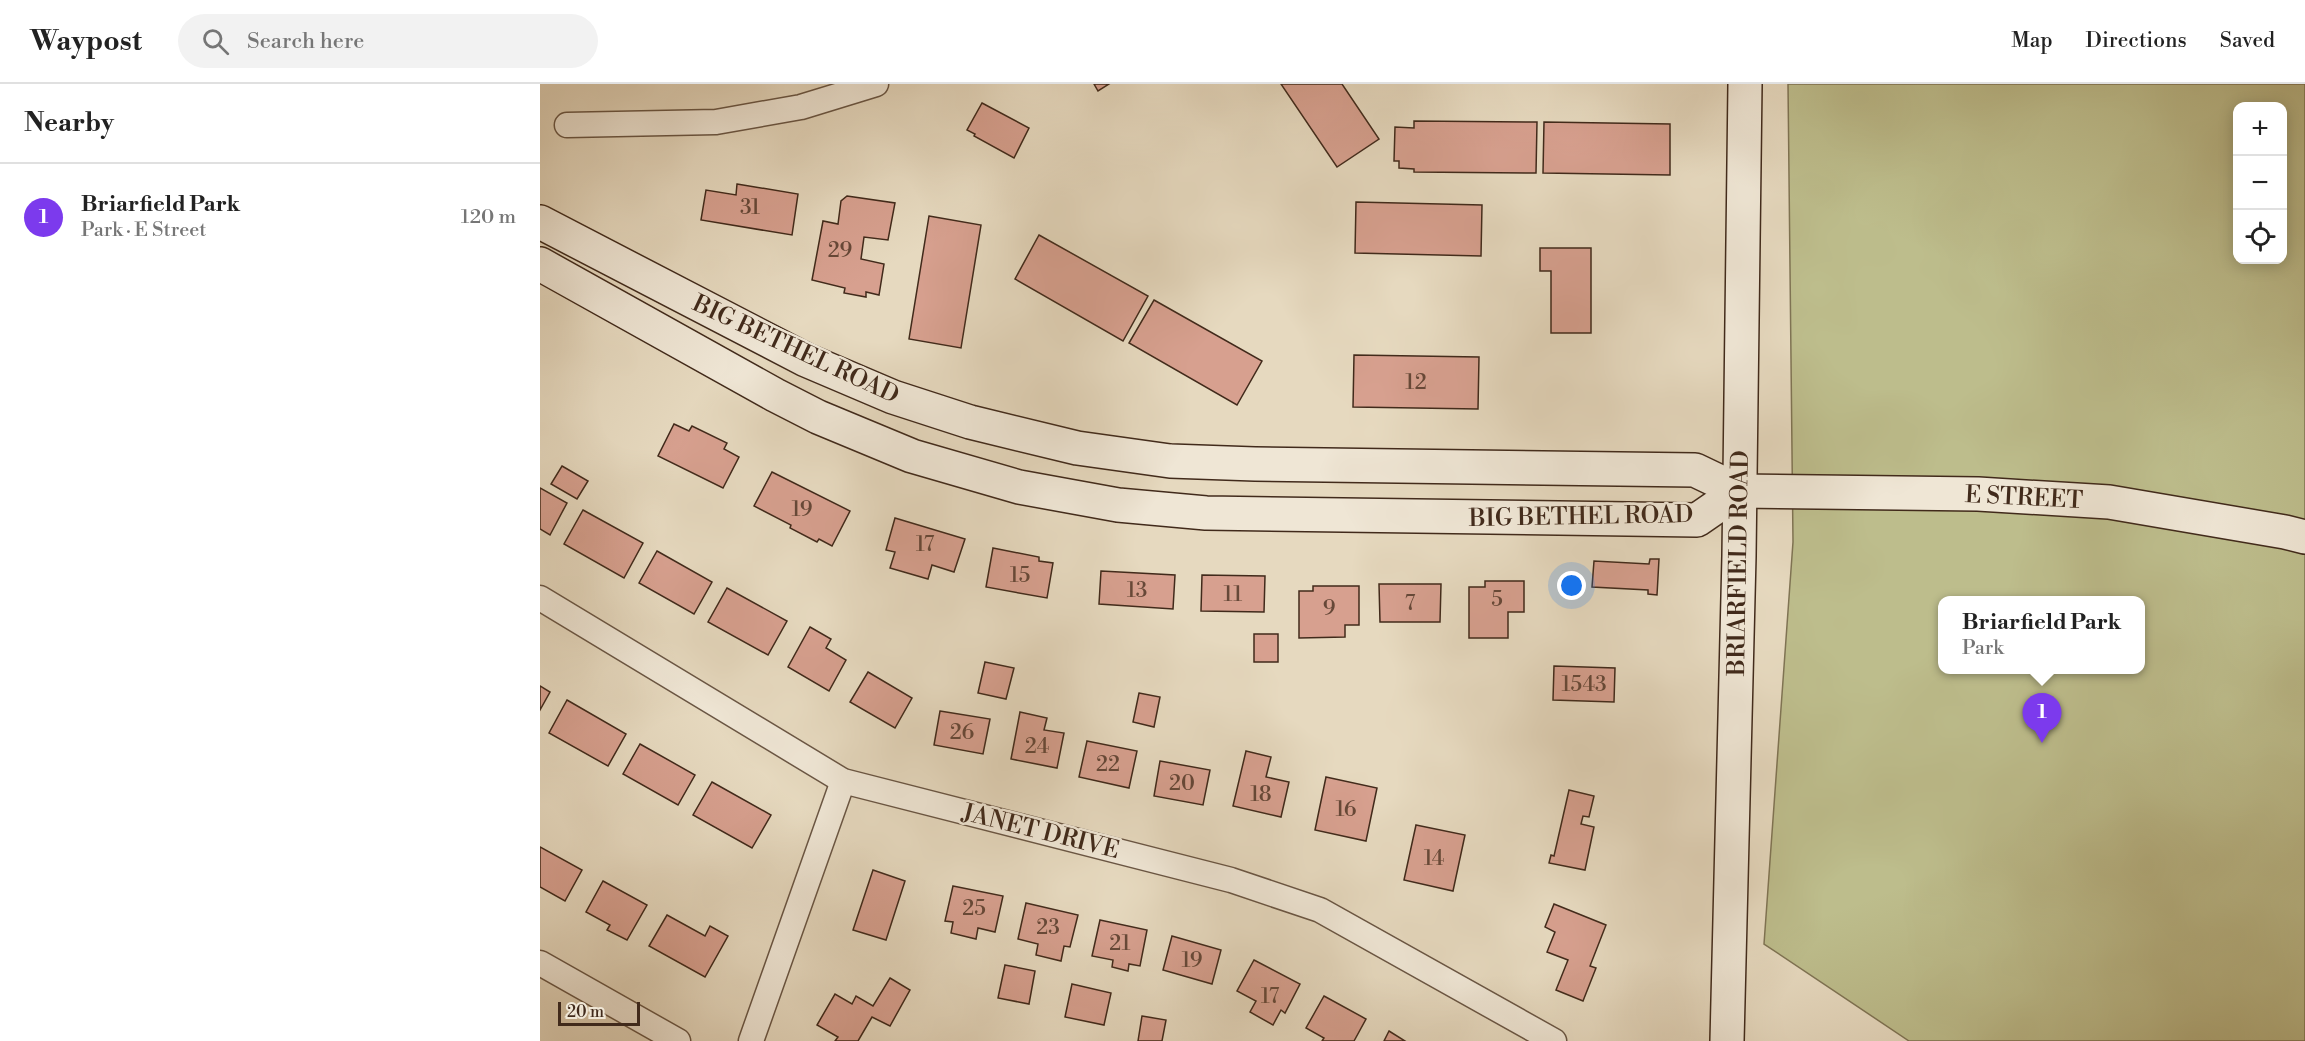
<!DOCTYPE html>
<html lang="en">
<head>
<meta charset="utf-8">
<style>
  :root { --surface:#fff; --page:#f2f2f2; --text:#222; --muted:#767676; --line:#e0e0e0; --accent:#7c3aed }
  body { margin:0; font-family:"Libre Bodoni",serif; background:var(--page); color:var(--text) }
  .controls { position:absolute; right:18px; top:18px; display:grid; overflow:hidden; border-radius:12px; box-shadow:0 3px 15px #0003 }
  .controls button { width:54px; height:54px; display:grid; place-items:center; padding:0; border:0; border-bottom:2px solid var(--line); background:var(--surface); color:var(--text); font:30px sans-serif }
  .scale { position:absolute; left:18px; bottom:15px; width:82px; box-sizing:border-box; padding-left:6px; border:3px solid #412a1b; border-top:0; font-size:16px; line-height:21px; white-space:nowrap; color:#412a1b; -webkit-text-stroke:4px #efe6d5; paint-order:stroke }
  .you { position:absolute; left:1032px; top:502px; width:21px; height:21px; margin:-15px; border:4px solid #fff; border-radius:50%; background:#1a73e8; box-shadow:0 0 0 9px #1a73e833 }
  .badge { display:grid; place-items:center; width:39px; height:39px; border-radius:50%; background:var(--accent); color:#fff; font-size:20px; font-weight:700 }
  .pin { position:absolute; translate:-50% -50px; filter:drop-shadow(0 2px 3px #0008) }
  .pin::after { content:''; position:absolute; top:32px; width:21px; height:18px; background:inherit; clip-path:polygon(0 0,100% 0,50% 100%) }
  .popup { position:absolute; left:1398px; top:512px; width:207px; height:78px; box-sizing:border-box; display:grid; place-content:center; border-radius:12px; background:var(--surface); filter:drop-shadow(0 2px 4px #0005); font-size:20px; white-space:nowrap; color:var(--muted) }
  .popup b { font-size:22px; color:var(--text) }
  .popup::after { content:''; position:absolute; left:50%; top:100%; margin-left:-12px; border:12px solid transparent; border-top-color:var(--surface) }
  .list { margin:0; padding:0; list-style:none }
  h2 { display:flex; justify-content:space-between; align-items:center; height:78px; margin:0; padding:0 24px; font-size:26px }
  h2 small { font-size:20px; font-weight:400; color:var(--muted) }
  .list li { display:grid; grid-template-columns:39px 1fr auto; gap:18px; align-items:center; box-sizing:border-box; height:108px; padding:0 24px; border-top:2px solid var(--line) }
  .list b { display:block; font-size:22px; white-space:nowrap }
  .list p { margin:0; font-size:20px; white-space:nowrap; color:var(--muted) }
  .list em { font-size:20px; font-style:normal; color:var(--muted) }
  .icon { flex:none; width:33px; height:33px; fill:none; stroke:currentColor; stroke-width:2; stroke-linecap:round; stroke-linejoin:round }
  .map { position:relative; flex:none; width:1765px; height:957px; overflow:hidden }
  header { display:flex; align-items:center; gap:36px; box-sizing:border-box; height:84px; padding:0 30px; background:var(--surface); border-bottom:2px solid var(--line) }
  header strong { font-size:28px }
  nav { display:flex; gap:33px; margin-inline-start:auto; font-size:21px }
  .search { width:420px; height:54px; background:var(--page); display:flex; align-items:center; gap:15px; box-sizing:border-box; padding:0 21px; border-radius:33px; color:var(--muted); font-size:22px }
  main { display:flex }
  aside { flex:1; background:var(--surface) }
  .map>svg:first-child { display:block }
</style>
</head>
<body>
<header>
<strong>Waypost</strong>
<div class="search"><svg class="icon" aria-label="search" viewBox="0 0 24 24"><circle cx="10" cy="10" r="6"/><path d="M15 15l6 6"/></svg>Search here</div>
<nav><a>Map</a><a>Directions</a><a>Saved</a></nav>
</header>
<main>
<aside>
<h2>Nearby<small></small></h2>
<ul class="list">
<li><span class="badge">1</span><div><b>Briarfield Park</b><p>Park · E Street</p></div><em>120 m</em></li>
</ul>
</aside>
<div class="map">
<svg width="1765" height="957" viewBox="0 0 1765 957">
  <rect width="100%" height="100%" fill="#e6d9bf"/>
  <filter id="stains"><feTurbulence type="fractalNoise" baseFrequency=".00333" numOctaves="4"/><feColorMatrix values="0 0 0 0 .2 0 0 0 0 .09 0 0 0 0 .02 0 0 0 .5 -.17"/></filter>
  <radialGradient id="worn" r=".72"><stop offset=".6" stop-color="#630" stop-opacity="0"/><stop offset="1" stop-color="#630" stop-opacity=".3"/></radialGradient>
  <!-- green -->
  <path fill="#bdbd8c" stroke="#7f7454" stroke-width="1.5" fill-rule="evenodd" d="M1248,0h517v957h-396l-145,-97 29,-402zM1698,22h44v154h-44zM1403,516h198v70h-198z"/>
  <!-- building -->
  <g fill="#d7a08f" stroke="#412a1b" stroke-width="1.5">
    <path d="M554,0h15l-11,7z"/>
    <path d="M741,0h61l37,55 -42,28z"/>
    <path d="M442,19l47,25 -15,30 -40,-22 1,-2 -8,-4z"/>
    <path d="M874,37l123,1 -1,51 -122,-1v-3l-15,-1v-7h-5l1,-34 19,1z"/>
    <path d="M1004,38l126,2v51l-127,-2z"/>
    <path d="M197,100l61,10 -6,41 -91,-15 5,-30 30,5z"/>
    <path d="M307,112l48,7 -7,37 -24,-3 -3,22 23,5 -5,31 -13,-3v5l-22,-4 1,-5 -33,-8 11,-59 15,3 3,-23z"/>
    <path d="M816,118l126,3 -1,51 -126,-3z"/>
    <path d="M389,132l52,9 -20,123 -52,-9z"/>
    <path d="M499,151l109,61 -25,45 -108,-62z"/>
    <path d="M1000,164h51v85h-40v-62h-11z"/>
    <path d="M614,216l108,61 -25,44 -108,-62z"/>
    <path d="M814,271l125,2 -1,52 -125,-2z"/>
    <path d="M134,340l15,7 3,-5 35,17 -3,6 15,8 -16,31 -65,-32z"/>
    <path d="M22,382l26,15 -11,18 -26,-15z"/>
    <path d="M232,388l78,39 -18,35 -13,-7 -2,3 -27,-14 1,-3 -37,-19z"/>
    <path d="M0,404l27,15 -17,32 -10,-6z"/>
    <path d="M43,426l60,33 -19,35 -60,-34z"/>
    <path d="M355,434l70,21 -11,33 -22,-7 -4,14 -38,-11 5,-16 -9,-2z"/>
    <path d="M453,464l46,9v4l14,2 -6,35 -61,-11z"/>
    <path d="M117,467l55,31 -18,32 -55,-31z"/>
    <path d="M1110,475h9l-2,36 -9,-1v-4l-56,-3 2,-26 55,3z"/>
    <path d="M561,487l74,4 -2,34 -74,-5z"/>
    <path d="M662,491l63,1 -1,36 -63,-1z"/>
    <path d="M945,497h39v31h-16v26h-39v-51h16z"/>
    <path d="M839,500h62l-1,38h-60z"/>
    <path d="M773,502h46v39h-14v12l-46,1v-47h14z"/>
    <path d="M187,504l60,33 -19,34 -60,-33z"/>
    <path d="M270,543l21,12 -5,9 20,12 -17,31 -41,-24z"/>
    <rect x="714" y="550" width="24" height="28"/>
    <path d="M445,578l29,6 -8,31 -28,-6z"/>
    <path d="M1014,582l61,2 -1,34 -61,-2z"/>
    <path d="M328,588l44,26 -17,30 -45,-26z"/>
    <path d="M0,602l10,6 -10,18z"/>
    <path d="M599,609l21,4 -6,30 -21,-5z"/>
    <path d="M27,616l59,34 -18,32 -59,-33z"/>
    <path d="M400,627l50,8 -7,35 -49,-9z"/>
    <path d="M480,628l27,6 -3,12 20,3 -7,35 -46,-9z"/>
    <path d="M547,657l50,10 -8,37 -50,-11z"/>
    <path d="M100,660l55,31 -17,30 -55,-31z"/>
    <path d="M706,667l25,6 -5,20 23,5 -8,35 -48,-11z"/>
    <path d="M620,677l50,9 -7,35 -49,-9z"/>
    <path d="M786,693l51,11 -11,53 -51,-11z"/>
    <path d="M172,698l59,33 -19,33 -59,-33z"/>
    <path d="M1029,706l25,6 -5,21 -6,-1 -2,8 13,3 -9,43 -36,-7 2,-8 3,1z"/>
    <path d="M876,741l49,10 -12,56 -49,-11z"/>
    <path d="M0,763l42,23 -17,31 -25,-14z"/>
    <path d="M333,786l32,11 -19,59 -33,-10z"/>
    <path d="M63,797l44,24 -20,35 -20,-10 3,-5 -24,-13z"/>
    <path d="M413,802l50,10 -8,36 -17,-4 -2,11 -25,-6 2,-11 -8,-1z"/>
    <path d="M486,819l52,12 -8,32 -6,-1 -3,15 -25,-6 2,-11 -20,-5z"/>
    <path d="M1014,820l52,21 -16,41 6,2 -13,33 -27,-11 12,-30 -21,-8 8,-20 -10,-5z"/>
    <path d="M127,831l38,21 5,-10 18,10 -23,41 -56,-31z"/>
    <path d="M560,836l47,10 -7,36 -11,-2 -1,7 -16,-4 1,-7 -21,-4z"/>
    <path d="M632,852l49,14 -9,34 -49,-14z"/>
    <path d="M714,876l46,24 -15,29 -4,-3 -8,15 -23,-13 6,-11 -19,-10z"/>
    <path d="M465,881l30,6 -6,33 -31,-6z"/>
    <path d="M350,894l20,12 -20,36 -18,-9 -14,24h-23l3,-4 -21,-12 18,-31 17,10 4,-8 17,10z"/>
    <path d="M532,900l39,9 -7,32 -39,-8z"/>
    <path d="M784,912l42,23 -12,22h-32l2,-3 -18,-10z"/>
    <path d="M602,932l24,4 -4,21h-24z"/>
    <path d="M849,947l16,10h-21z"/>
  </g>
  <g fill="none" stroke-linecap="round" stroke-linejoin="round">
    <defs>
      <g id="street">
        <path d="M27,41l149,-3 85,-15 75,-23"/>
        <path d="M0,514l303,183 388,99 89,30 234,131"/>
        <path d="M0,879l138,78"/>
        <path d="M211,957l92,-260"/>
      </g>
      <g id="secondary">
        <path d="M0,138l266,138 87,37 77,25 107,26 93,13 85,3 440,6 44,21 239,3 131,8 176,30 20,5"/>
        <path d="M0,180l235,131 43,22 94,39 107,31 99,18 88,8 491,7 42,-29"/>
        <path d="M1187,957l12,-485 6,-472"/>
      </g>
    </defs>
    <!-- street casing -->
    <use href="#street" stroke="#6a5644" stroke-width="27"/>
    <!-- secondary casing -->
    <use href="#secondary" stroke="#412a1b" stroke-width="36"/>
    <!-- street -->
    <use href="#street" stroke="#efe6d5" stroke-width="24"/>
    <!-- secondary -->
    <use href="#secondary" stroke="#efe6d5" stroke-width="33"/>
  </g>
  <g text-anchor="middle" stroke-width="5" stroke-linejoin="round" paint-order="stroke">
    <!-- number labels -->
    <g font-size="21" fill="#664838">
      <text x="210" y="130">31</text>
      <text x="300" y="173">29</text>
      <text x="876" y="305">12</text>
      <text x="262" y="432">19</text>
      <text x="385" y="467">17</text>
      <text x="480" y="498">15</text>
      <text x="597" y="513">13</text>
      <text x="693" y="517">11</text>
      <text x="957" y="522">5</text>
      <text x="870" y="526">7</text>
      <text x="789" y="531">9</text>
      <text x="1044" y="607">1543</text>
      <text x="422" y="655">26</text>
      <text x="497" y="669">24</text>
      <text x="568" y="687">22</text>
      <text x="642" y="706">20</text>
      <text x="721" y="717">18</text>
      <text x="806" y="732">16</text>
      <text x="894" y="781">14</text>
      <text x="434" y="831">25</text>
      <text x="508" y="850">23</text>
      <text x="580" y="866">21</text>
      <text x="652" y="883">19</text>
      <text x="730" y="919">17</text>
    </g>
    <!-- street labels -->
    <g font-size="24" fill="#412a1b" stroke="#efe6d5">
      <text transform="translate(256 265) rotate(25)" y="8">BIG BETHEL ROAD</text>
      <text transform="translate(1484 413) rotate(3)" y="8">E STREET</text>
      <text transform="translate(1041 432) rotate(-1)" y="8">BIG BETHEL ROAD</text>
      <text transform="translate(1198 479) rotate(-89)" y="8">BRIARFIELD ROAD</text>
      <text transform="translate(501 747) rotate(14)" y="8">JANET DRIVE</text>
    </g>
  </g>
  <rect width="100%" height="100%" filter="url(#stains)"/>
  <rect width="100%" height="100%" fill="url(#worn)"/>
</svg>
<div class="controls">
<button>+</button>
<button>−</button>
<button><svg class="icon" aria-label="locate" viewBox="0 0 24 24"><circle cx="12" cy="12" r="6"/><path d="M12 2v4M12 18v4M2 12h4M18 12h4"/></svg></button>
</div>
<div class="scale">20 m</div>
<div class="you"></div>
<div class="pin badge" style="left:1502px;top:659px">1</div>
<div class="popup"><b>Briarfield Park</b>Park</div>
</div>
</main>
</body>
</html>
